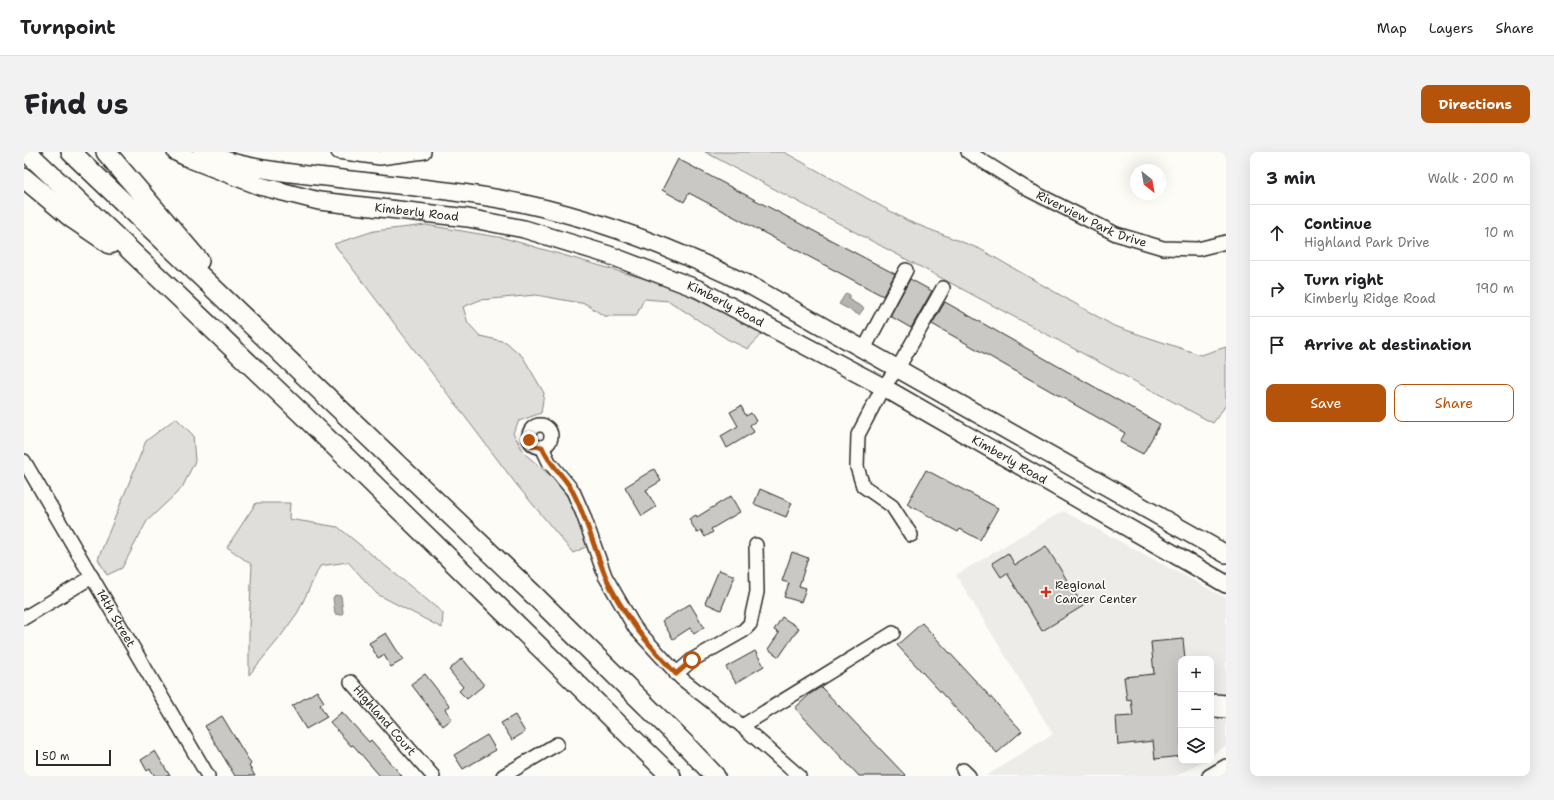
<!DOCTYPE html>
<html lang="en">
<head>
<meta charset="utf-8">
<style>
  :root { --surface:#fff; --page:#f2f2f2; --text:#202124; --muted:#757577; --line:#e0e0e0; --accent:#b45309 }
  body { margin:0; font-family:"Shantell Sans",sans-serif; background:var(--page); color:var(--text) }
  .controls { position:absolute; right:12px; bottom:12px; display:grid; overflow:hidden; border-radius:8px; box-shadow:0 4px 16px #0002 }
  .controls button { width:36px; height:36px; display:grid; place-items:center; padding:0; border:0; border-bottom:1px solid var(--line); background:var(--surface); color:var(--text); font:20px sans-serif }
  .compass { position:absolute; left:1106px; top:12px; width:36px; height:36px; border-radius:50%; background:var(--surface); box-shadow:0 4px 16px #0002; rotate:149deg }
  .scale { position:absolute; left:12px; bottom:10px; width:75px; box-sizing:border-box; padding-left:4px; border:2px solid #2b2b2b; border-top:0; font-size:11px; line-height:14px; white-space:nowrap; color:#2b2b2b; -webkit-text-stroke:3px #fdfcf7; paint-order:stroke }
  .stop { position:absolute; width:12px; height:12px; margin:-9px; border:3px solid #b45309; border-radius:50%; background:#fff }
  .stop.end { background:#b45309; border-color:#fff; box-shadow:0 1px 4px #0008 }
  .list { margin:0; padding:0; list-style:none }
  h2 { display:flex; justify-content:space-between; align-items:center; height:52px; margin:0; padding:0 16px; font-size:17px }
  h2 small { font-size:13px; font-weight:400; color:var(--muted) }
  .list li { display:grid; grid-template-columns:26px 1fr auto; gap:12px; align-items:center; box-sizing:border-box; height:56px; padding:0 16px; border-top:1px solid var(--line) }
  .list b { display:block; font-size:15px; white-space:nowrap }
  .list p { margin:0; font-size:13px; white-space:nowrap; color:var(--muted) }
  .list em { font-size:13px; font-style:normal; color:var(--muted) }
  .actions { display:flex; gap:8px; padding:12px 16px }
  .actions a { flex:1; padding:9px 0; border:1px solid var(--accent); border-radius:8px; text-align:center; font-size:14px; color:var(--accent) }
  .actions .main { background:var(--accent); color:#fff }
  .icon { flex:none; width:22px; height:22px; fill:none; stroke:currentColor; stroke-width:2; stroke-linecap:round; stroke-linejoin:round }
  .map { position:relative; flex:none; width:1202px; height:624px; overflow:hidden; border-radius:8px }
  header { display:flex; align-items:center; gap:24px; box-sizing:border-box; height:56px; padding:0 20px; background:var(--surface); border-bottom:1px solid var(--line) }
  header strong { font-size:19px }
  nav { display:flex; gap:22px; margin-inline-start:auto; font-size:14px }
  .intro { display:flex; align-items:center; justify-content:space-between; box-sizing:border-box; height:96px; padding:0 24px }
  h1 { margin:0; font-size:28px }
  .button { padding:10px 18px; border-radius:8px; background:var(--accent); color:#fff; font-size:14px; font-weight:700 }
  main { display:flex; gap:24px; padding:0 24px }
  aside { flex:1; background:var(--surface); border-radius:8px; box-shadow:0 4px 16px #0002 }
  .map>svg:first-child { display:block }
</style>
</head>
<body>
<header>
<strong>Turnpoint</strong>
<nav><a>Map</a><a>Layers</a><a>Share</a></nav>
</header>
<div class="intro"><h1>Find us</h1><a class="button">Directions</a></div>
<main>
<div class="map">
<svg width="1202" height="624" viewBox="0 0 1202 624">
  <rect width="100%" height="100%" fill="#fdfcf7"/>
  <filter id="ink" filterUnits="userSpaceOnUse"><feTurbulence type="fractalNoise" baseFrequency=".025" numOctaves="2"/><feDisplacementMap in="SourceGraphic" scale="8" xChannelSelector="R" yChannelSelector="G"/><feConvolveMatrix kernelMatrix="1 2 1 2 8 2 1 2 1" color-interpolation-filters="sRGB"/></filter>
  <g filter="url(#ink)">
    <!-- built -->
    <path fill="#edece8" d="M1039,359l163,87v148l-15,9v-96h-30v102h21l-25,15h-191l67,-42 -97,-159z"/>
    <!-- green -->
    <g fill="#dfdeda" stroke="#858482">
      <path d="M681,0h79l124,69 72,28 134,77 87,29 25,-8v58l-13,18z"/>
      <path d="M402,73l78,13 166,48 93,47 -15,16 -21,-10 -58,-38 -25,-2 -8,17h-32l-18,-12 -50,-9 -56,5 -17,7 5,16 12,13 26,6 17,15 21,36 -3,20 -22,8 -6,12 12,21 27,23 22,28 16,40 -17,8 -57,-69 -182,-240 40,-13z"/>
      <path d="M152,266l17,17 2,26 -13,27 -35,33 -25,47 -15,7 -9,-16 48,-118z"/>
      <path d="M232,351h34l-1,16 49,8 105,86 -1,15 -65,-34 -29,-32 -28,4 -22,46 -20,28 -29,35v-49l3,-61 -25,-18z"/>
    </g>
    <!-- water -->
    <g fill="#b5b4b1" stroke="#7e7d7b">
      <path d="M822,141l4,2 -2,4 16,9 -5,7 -20,-11z"/>
      <path d="M311,443l6,1 2,16 -1,3 -7,-1 -2,-16z"/>
    </g>
    <!-- building -->
    <g fill="#c9c8c4" stroke="#2b2b2b">
      <path d="M654,7l217,115 -12,22 -194,-103 -5,9 -22,-12z"/>
      <path d="M886,127l22,12 -21,37 -21,-12z"/>
      <path d="M921,150l215,122 -17,30 -23,-12 5,-9 -193,-109z"/>
      <path d="M717,254l5,10 5,-3 5,8 -6,4 4,7 -27,16 -6,-12 17,-10 -8,-14z"/>
      <path d="M630,317l7,12 -15,9 10,17 -14,9 -17,-29z"/>
      <path d="M902,318l72,38 -18,32 -20,-11 -2,3 -51,-28z"/>
      <path d="M736,337l32,14 -6,14 -32,-13z"/>
      <path d="M707,344l9,16 -29,17 2,3 -8,5 -4,-7 -4,3 -8,-14 7,-4 1,2z"/>
      <path d="M1022,394l37,60 -41,25 -35,-58 -6,4 -9,-14 16,-10 7,12z"/>
      <path d="M768,400l16,6 -9,28 7,2 -5,14 -17,-5 5,-14 -7,-2z"/>
      <path d="M695,418l16,6 -14,34 -16,-7z"/>
      <path d="M666,452l14,23 -10,7 -4,-6 -17,11 -11,-18z"/>
      <path d="M758,465l17,11 -20,29 -11,-8 11,-16 -5,-3z"/>
      <path d="M898,471l100,108 -25,22 -100,-108z"/>
      <path d="M362,481l17,27 -12,7 -7,-12 -6,3 -9,-15z"/>
      <path d="M1159,487l2,20h-4v97l-26,3 -2,-18 -35,4 -2,-28 17,-1 -2,-17 -4,1 -3,-23 30,-3 -3,-32z"/>
      <path d="M731,499l9,15 -28,17 -10,-16z"/>
      <path d="M438,506l22,27 -17,14 -8,-8 4,-4 -14,-17z"/>
      <path d="M401,522l25,32 -5,3 7,10 -9,7 -32,-42z"/>
      <path d="M797,535l85,89h-47l-64,-68 15,-14z"/>
      <path d="M293,539l7,11 -4,3 7,12 -21,12 -14,-23z"/>
      <path d="M318,560l27,30 2,-2 31,36h-22l-27,-31 -2,1 -21,-24z"/>
      <path d="M491,563l10,17 -13,8 -11,-17z"/>
      <path d="M198,564l29,48 -2,2 6,10h-20l-30,-50z"/>
      <path d="M463,583l9,15 -33,19 -9,-14z"/>
      <path d="M131,599l15,25h-15l-5,-7 -3,2 -6,-11z"/>
    </g>
    <g fill="none" stroke-linecap="round" stroke-linejoin="round">
      <defs>
        <g id="minor">
          <path d="M314,0l42,6 44,-6"/>
          <path id="s1" d="M944,0l61,38 87,44 47,14 35,1 28,-7"/>
          <path d="M840,197l42,-79"/>
          <circle cx="516" cy="284" r="11"/>
          <path d="M518,295l7,15 24,29 10,23 22,62 30,52 47,51 60,47 57,50"/>
          <path id="s2" d="M0,309l184,315"/>
          <path d="M887,383l-19,-29 -29,-20 -6,-19 1,-32 25,-48 15,-19 45,-80"/>
          <path d="M0,466l68,-41"/>
          <path d="M652,522l16,-14 51,-29 7,-7 7,-32 -1,-47"/>
          <path id="s3" d="M327,530l82,94"/>
          <path d="M1191,549l11,1"/>
          <path d="M1191,558l11,1"/>
          <path d="M718,574l151,-93"/>
          <path d="M939,618l6,6"/>
          <path d="M479,624l54,-32"/>
          <path d="M1185,624l17,-10"/>
        </g>
        <g id="major">
          <path id="s4" d="M152,0l14,7 70,27 59,15 149,17 56,11 85,26 89,34 185,98 343,197"/>
          <path d="M178,0c12,4 25,9 37,12 29,7 58,10 87,13 65,8 131,13 195,26 81,17 158,47 232,84l473,267"/>
        </g>
        <g id="highway">
          <path d="M3,0l277,264 367,360"/>
          <path d="M47,0l462,442 150,148 32,34"/>
          <path d="M82,0l93,109"/>
          <path d="M0,26l49,41 37,25"/>
        </g>
      </defs>
      <!-- minor casing -->
      <use href="#minor" stroke="#2b2b2b" stroke-width="16"/>
      <!-- major casing -->
      <use href="#major" stroke="#2b2b2b" stroke-width="20"/>
      <!-- highway casing -->
      <use href="#highway" stroke="#2b2b2b" stroke-width="22"/>
      <!-- minor -->
      <use href="#minor" stroke="#fdfcf7" stroke-width="13"/>
      <!-- major -->
      <use href="#major" stroke="#fdfcf7" stroke-width="17"/>
      <!-- highway -->
      <use href="#highway" stroke="#fdfcf7" stroke-width="19"/>
    </g>
  </g>
  <g fill="none" stroke-linecap="round" stroke-linejoin="round" filter="url(#ink)">
    <!-- route -->
    <path stroke="#b45309" stroke-width="5" d="M505,288l4,6 9,1c7,18 23,29 31,45 14,27 21,56 32,83 16,38 43,69 71,99l16,-14"/>
  </g>
  <!-- markers -->
  <path fill="#c8321e" stroke="#fdfcf7" stroke-width="1.5" d="M1020 434h4v4h4v4h-4v4h-4v-4h-4v-4h4z"/>
  <g text-anchor="middle" stroke-width="3.5" stroke-linejoin="round" paint-order="stroke">
    <!-- street labels -->
    <g font-size="12" fill="#2b2b2b" stroke="#fdfcf7">
      <text dy="4" stroke="none"><textPath href="#s4" startOffset="250">Kimberly Road</textPath></text>
      <text dy="4" stroke="none"><textPath href="#s1" startOffset="141">Riverview Park Drive</textPath></text>
      <text dy="4" stroke="none"><textPath href="#s4" startOffset="574">Kimberly Road</textPath></text>
      <text dy="4" stroke="none"><textPath href="#s4" startOffset="898">Kimberly Road</textPath></text>
      <text dy="4" stroke="none"><textPath href="#s2" startOffset="182">14th Street</textPath></text>
      <text dy="4" stroke="none"><textPath href="#s3" startOffset="51">Highland Court</textPath></text>
    </g>
    <!-- poi labels -->
    <g font-size="12" fill="#2b2b2b" stroke="#fdfcf7" text-anchor="start">
      <text x="1031" y="437">Regional<tspan x="1031" dy="14">Cancer Center</tspan></text>
    </g>
  </g>
</svg>
<div class="controls">
<button>+</button>
<button>−</button>
<button><svg class="icon" aria-label="layers" viewBox="0 0 24 24"><path d="M12 4l9 5-9 5-9-5zM3 14l9 5 9-5"/></svg></button>
</div>
<svg class="compass" viewBox="-18 -18 36 36"><path d="M0-13l5 13h-10z" fill="#e53935"/><path d="M0 13l5-13h-10z" fill="#757577"/></svg>
<div class="scale">50 m</div>
<div class="stop" style="left:668px;top:508px"></div>
<div class="stop end" style="left:505px;top:288px"></div>
</div>
<aside>
<h2>3 min<small>Walk · 200 m</small></h2>
<ul class="list">
<li><svg class="icon" aria-label="ahead" viewBox="0 0 24 24"><path d="M12 20V5M6 11l6-6 6 6"/></svg><div><b>Continue</b><p>Highland Park Drive</p></div><em>10 m</em></li>
<li><svg class="icon" aria-label="right" viewBox="0 0 24 24"><path d="M7 20v-9h11M14 6l5 5-5 5"/></svg><div><b>Turn right</b><p>Kimberly Ridge Road</p></div><em>190 m</em></li>
<li><svg class="icon" aria-label="arrive" viewBox="0 0 24 24"><path d="M6 21V4h12l-3 4 3 4H6"/></svg><div><b>Arrive at destination</b></div></li>
</ul>
<div class="actions"><a class="main">Save</a><a>Share</a></div>
</aside>
</main>
</body>
</html>
